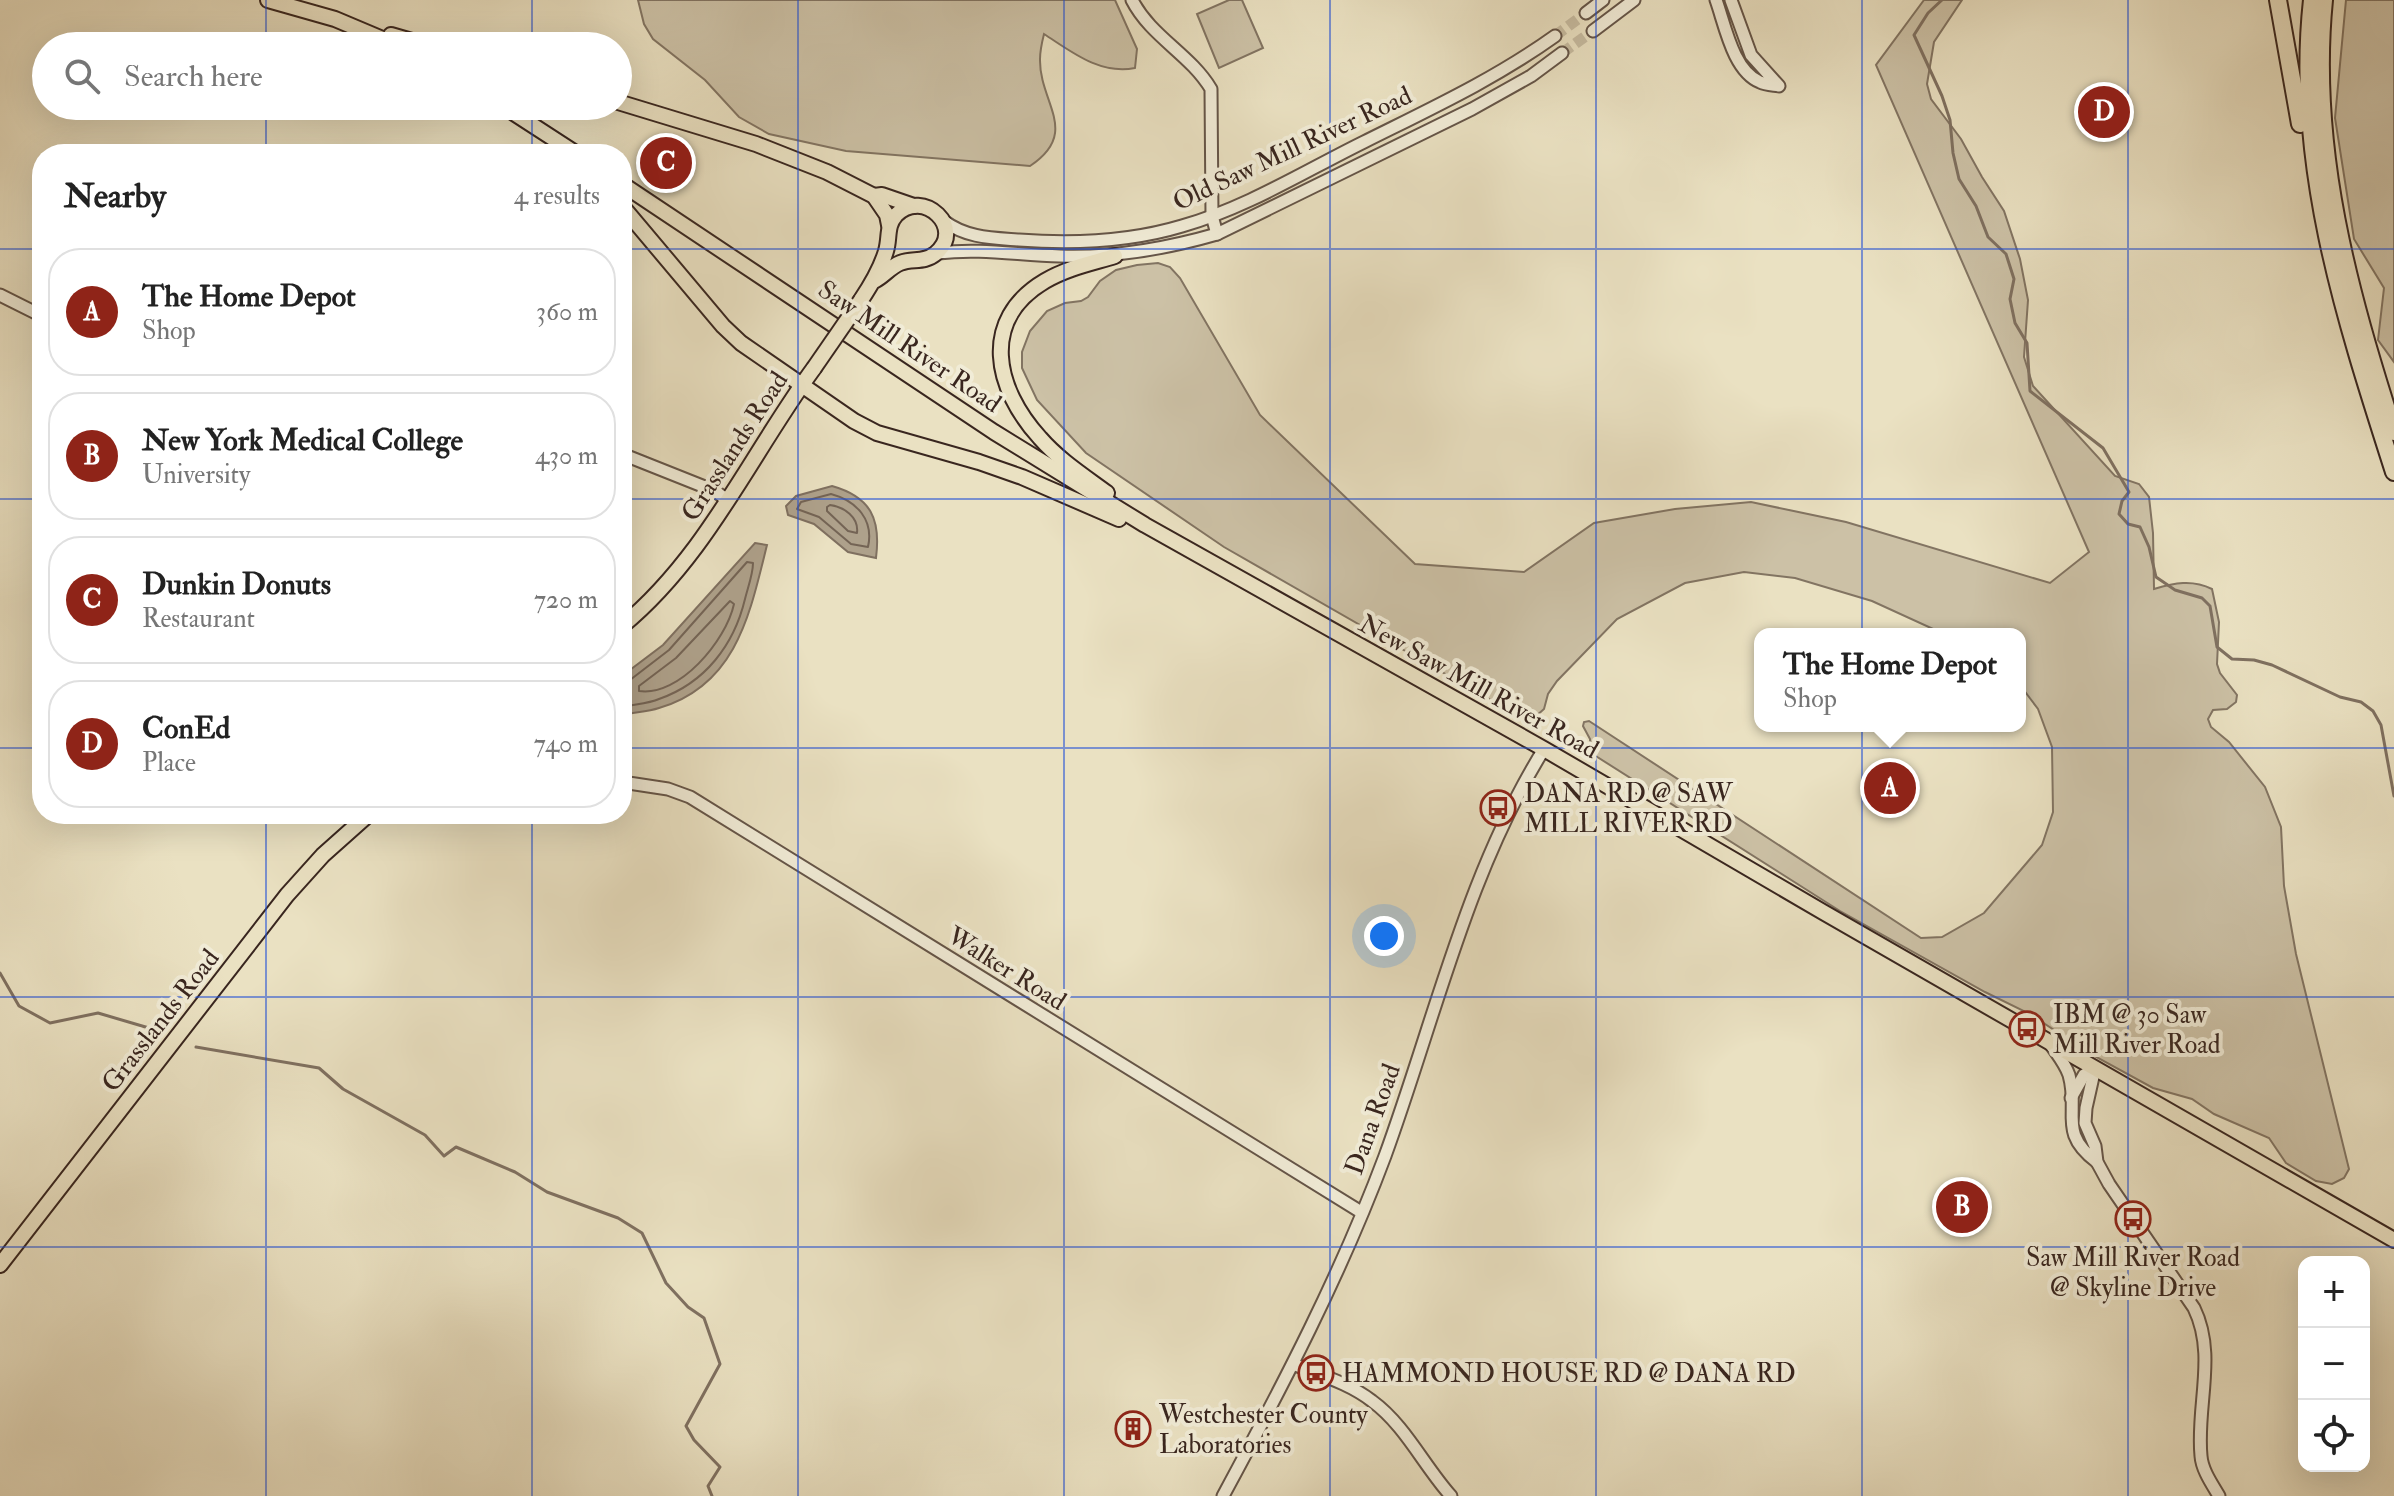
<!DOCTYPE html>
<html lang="en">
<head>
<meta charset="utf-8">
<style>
  :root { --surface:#fff; --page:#f2f2f2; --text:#222; --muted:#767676; --line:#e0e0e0; --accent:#8f2418 }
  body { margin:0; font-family:"IM FELL Double Pica",serif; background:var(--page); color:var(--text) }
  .controls { position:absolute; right:24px; bottom:24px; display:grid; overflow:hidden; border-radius:16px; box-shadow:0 8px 32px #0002 }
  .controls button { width:72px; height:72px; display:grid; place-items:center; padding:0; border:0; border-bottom:2px solid var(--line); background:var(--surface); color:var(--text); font:40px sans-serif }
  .you { position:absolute; left:1384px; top:936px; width:28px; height:28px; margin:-20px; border:6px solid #fff; border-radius:50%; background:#1a73e8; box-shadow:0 0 0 12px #1a73e833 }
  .badge { display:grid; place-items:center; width:52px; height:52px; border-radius:50%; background:var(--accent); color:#fff; font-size:26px; font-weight:700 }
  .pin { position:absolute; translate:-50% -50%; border:4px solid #fff; box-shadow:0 2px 8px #0006 }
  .popup { position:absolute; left:1754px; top:628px; width:272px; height:104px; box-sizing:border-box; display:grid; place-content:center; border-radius:16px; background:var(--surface); filter:drop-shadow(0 2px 6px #0005); font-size:26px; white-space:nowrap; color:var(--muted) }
  .popup b { font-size:30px; color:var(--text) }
  .popup::after { content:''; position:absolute; left:50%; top:100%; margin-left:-16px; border:16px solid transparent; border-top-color:var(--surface) }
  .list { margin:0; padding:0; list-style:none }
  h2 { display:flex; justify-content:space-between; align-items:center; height:104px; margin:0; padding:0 32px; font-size:34px }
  h2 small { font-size:26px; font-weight:400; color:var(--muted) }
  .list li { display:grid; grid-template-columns:52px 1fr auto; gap:24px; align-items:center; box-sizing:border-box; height:128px; margin:0 16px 16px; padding:0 16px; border:2px solid var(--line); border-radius:32px }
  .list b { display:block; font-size:30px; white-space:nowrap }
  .list p { margin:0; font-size:26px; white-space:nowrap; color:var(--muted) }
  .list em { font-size:26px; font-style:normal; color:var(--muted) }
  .icon { flex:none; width:44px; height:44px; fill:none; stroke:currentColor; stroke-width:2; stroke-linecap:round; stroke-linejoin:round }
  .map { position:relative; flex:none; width:2394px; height:1496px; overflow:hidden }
  .search { position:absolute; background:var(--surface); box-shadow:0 8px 32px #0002; left:32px; top:32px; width:600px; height:88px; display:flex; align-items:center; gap:20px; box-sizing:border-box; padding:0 28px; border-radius:44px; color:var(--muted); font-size:30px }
  .panel { position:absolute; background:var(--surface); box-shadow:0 8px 32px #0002; left:32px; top:144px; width:600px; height:680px; border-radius:32px }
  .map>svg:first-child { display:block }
</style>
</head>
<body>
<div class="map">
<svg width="2394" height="1496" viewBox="0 0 2394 1496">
  <rect width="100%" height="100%" fill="#eae1c2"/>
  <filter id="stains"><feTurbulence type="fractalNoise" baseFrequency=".0025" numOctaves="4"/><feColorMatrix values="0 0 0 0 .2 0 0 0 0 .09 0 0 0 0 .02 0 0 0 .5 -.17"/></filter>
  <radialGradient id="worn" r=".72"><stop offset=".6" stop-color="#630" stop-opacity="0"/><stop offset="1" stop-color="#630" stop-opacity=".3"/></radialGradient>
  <!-- green -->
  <g fill="#ccc1a6" stroke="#827462" stroke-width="2">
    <path d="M638,0h477l22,49 -2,19c-35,7 -63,-16 -91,-34 -2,8 -4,17 -4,25 -1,44 41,73 -10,107l-184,-15 -77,-17 -30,-17 -34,-37 -52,-41 -9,-15z"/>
    <path d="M1229,0h13l21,48 -44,20 -22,-54z"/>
    <path d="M1924,0h38l-28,42 -7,42 4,15 30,40 21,38 22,34 16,48 8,41 -4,57 9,29 82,90 24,8 10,13 4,36 1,56c20,-6 38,-10 58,0l7,33 -2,42 3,9 17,22 -1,7 -9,7 -14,1 -5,9 3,8 18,15 36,45 16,40 3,59 12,68 53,215 -5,9 -12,6 -16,-3 -30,-18 -17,-25 -55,-24 -22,-15 -39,-11 -66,-36 -57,-38 -45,-22 -145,-81 -249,-158 -1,-14 -7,-13 1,-4 5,-1 332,217 21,-1 42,-24 58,-68 11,-33 -1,-65 -14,-38 -18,-24v-51h-76l-72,-33 -77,-23 -51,-6 -59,11 -68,36 -60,62 -9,13 -4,15 -9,8 -11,2 -300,-172 -138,-94 -49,-53 -15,-32v-16l8,-21 17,-20 18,-8 16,-2 7,-4 12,-16 16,-11 21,-5 21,-2 12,4 10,11 80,137 155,149 109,8 70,-49 81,-14 76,-7 95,20 204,61 39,-31 -213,-487z"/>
    <path d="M2346,0h48v362l-16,-22 6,-52 -30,-49 -19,-121z"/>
  </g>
  <!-- water -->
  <g fill="#aea18b" stroke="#7f7060" stroke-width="2">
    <path d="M832,486c39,11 49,33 44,72l-28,-6 -34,-28 -26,-9 -2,-9 10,-10z"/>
    <path d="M755,543l12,2c-17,68 -30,140 -108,163 -12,4 -25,4 -37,7v-39l41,-31z"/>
  </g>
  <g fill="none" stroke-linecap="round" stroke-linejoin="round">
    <!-- shore -->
    <g stroke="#746455" stroke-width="2">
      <path d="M831,494c26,7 43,26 37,53l-17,-3 -32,-27 -22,-8 4,-7z"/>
      <path d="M830,505c14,2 29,12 27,28l-9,-2 -21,-20v-4z"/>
      <path d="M730,601l4,3c-8,37 -55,93 -95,87v-5l37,-28z"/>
      <path d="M622,682l8,-2 39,-30 78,-88 6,1c0,11 -5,24 -8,36 -11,46 -40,84 -86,100 -11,5 -25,5 -37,8"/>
    </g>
    <!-- stream -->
    <g stroke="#7f7060" stroke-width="3">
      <path d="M1942,0l-14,13 -14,22 28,61 8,24 3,33 6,26 17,27 12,31 18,17 8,25 -4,20 5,24 12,20 3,48 73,57 26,44 -7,9 -3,13 9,10 12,3 9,20 7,30 19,13 27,8 8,8 7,41 15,12 22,1 18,5 68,32 21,5 12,9 8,14 13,71"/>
      <path d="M0,973l19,33 31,17 48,-10 51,15"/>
      <path d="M196,1047l123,21 24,21 82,46 19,21 12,-9 59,25 32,20 71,26 24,15 24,50 22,24 16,11 16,46 -34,62 8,14 26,27 -12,19 4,10"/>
    </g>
    <!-- minor-tunnel -->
    <g stroke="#c7bca1" stroke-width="11" stroke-dasharray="11 5.5" stroke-linecap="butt">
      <path d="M1555,36l31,-23"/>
      <path d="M1562,53l31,-22"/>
    </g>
    <defs>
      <g id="minor">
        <path d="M1132,0c19,37 58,54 79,89l1,127 5,18"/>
        <path d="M1716,0c9,25 17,71 44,82 6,3 14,3 19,4l-28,-31 -20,-55"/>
        <path d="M1586,13l17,-13"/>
        <path d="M1593,31l41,-31"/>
        <path d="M944,221c22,17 49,17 75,19 55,4 110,2 163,-14 64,-18 123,-55 182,-84 66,-33 131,-63 191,-106"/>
        <path d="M938,253c44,-5 79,2 122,3 55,2 105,-7 157,-22l255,-125 59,-33 31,-23"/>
        <path d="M0,295l42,21"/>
        <path d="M622,454l93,37 12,9"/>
        <path d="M622,782l46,7 22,8 671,415"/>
        <path d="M2049,1042c7,11 16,21 20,33 11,38 -12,57 28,87"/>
        <path d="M2095,1068l-9,40 -1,15 10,23 2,16 12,22 85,124c23,47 2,98 7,148 1,14 11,28 18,40"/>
        <path d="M2071,1098l13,-23 11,-7"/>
        <path d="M1293,1364c27,11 56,19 79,37 33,24 52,65 79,95"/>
        <path d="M1223,1496c60,-111 118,-222 162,-340 50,-137 82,-283 159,-407"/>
      </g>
      <g id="major">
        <path d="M268,0l67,19 64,27"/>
        <path d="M391,35l38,11"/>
        <path d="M618,102l138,42 71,28 47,24 13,19 2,10"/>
        <path d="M503,106l74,48"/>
        <path d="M622,184l372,248 151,93 399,224 279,163 571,328"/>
        <path d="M874,196l8,-1 32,11"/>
        <path d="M622,206l101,120 18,17 113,78 23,12 102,29 43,15 97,42"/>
        <path d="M861,300c10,-15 20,-32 25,-49 4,-13 0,-25 10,-36 27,-28 71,14 39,39 -11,9 -23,4 -35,9 -10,4 -16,13 -26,18"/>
        <path d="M1107,493c-23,-17 -48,-33 -67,-55 -45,-49 -61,-118 5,-157 22,-13 47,-18 70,-25"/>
        <path d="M622,626c84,-69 129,-172 192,-258"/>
        <path d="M0,1265l287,-370 36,-40 46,-41"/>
      </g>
      <g id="highway">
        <path d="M2278,0l22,124"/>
        <path d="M2312,0c-18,163 33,319 82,472"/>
        <path d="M2324,0c-15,150 25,291 70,432"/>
      </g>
    </defs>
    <!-- minor casing -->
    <use href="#minor" stroke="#655548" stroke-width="15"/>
    <!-- major casing -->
    <use href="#major" stroke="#39261f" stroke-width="18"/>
    <!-- highway casing -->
    <use href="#highway" stroke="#39261f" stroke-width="20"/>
    <!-- minor -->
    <use href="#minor" stroke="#f1ecd7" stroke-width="11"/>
    <!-- major -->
    <use href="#major" stroke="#eae1c2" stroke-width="14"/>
    <!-- highway -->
    <use href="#highway" stroke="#eae1c2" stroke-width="16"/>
    <defs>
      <path id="major-bridge" d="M814,368l47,-68"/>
    </defs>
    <!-- major-bridge casing -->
    <use href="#major-bridge" stroke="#39261f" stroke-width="18" stroke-linecap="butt"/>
    <!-- major-bridge -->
    <use href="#major-bridge" stroke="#eae1c2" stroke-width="14"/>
  </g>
  <!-- grid -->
  <path fill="none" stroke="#1d4ed8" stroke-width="2" stroke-opacity="0.55" d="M266,0v46M532,0v46M798,0v1496M1064,0v1496M1330,0v1496M1596,0v1496M1862,0v1496M2128,0v1496M266,106v48M532,106v48M0,249h42M622,249h1772M0,499h42M622,499h1772M0,748h42M622,748h1772M266,814v682M532,814v682M0,997h2394M0,1247h2394"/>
  <!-- icons -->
  <defs>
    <symbol id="bus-ring" viewBox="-11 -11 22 22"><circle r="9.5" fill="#f1ecd7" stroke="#8f2418" stroke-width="1.5"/><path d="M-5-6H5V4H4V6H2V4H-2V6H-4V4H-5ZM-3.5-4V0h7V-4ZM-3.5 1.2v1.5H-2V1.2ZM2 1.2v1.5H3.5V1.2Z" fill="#8f2418"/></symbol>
    <symbol id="building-ring" viewBox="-11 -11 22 22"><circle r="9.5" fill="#f1ecd7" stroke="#8f2418" stroke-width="1.5"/><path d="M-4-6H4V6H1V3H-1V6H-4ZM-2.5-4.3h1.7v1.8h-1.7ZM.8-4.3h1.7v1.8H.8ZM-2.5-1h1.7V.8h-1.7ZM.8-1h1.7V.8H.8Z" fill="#8f2418"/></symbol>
  </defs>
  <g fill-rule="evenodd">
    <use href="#bus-ring" x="1478" y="788" width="40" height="40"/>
    <use href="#bus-ring" x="2007" y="1009" width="40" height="40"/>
    <use href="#bus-ring" x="2113" y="1199" width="40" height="40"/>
    <use href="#bus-ring" x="1296" y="1353" width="40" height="40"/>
    <use href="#building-ring" x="1113" y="1409" width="40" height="40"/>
  </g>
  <g text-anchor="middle" stroke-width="8" stroke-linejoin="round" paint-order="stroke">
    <!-- street labels -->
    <g font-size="26" fill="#39261f" stroke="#f1ecd7">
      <text transform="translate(1292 148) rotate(-25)" y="9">Old Saw Mill River Road</text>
      <text transform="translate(910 346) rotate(34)" y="9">Saw Mill River Road</text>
      <text transform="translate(734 446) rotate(-57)" y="9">Grasslands Road</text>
      <text transform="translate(1479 686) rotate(29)" y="9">New Saw Mill River Road</text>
      <text transform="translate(1007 968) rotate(32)" y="9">Walker Road</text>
      <text transform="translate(160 1020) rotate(-52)" y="9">Grasslands Road</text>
      <text transform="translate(1372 1119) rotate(-70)" y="9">Dana Road</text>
    </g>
    <!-- poi labels -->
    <g font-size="26" fill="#39261f" stroke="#f1ecd7" text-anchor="start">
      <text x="1524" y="802">DANA RD @ SAW<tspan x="1524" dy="30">MILL RIVER RD</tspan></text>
      <text x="2053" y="1023">IBM @ 30 Saw<tspan x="2053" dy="30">Mill River Road</tspan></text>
      <text x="2133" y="1266" text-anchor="middle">Saw Mill River Road<tspan x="2133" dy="30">@ Skyline Drive</tspan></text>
      <text x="1342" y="1382">HAMMOND HOUSE RD @ DANA RD</text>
      <text x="1159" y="1423">Westchester County<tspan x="1159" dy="30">Laboratories</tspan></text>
    </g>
  </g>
  <rect width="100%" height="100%" filter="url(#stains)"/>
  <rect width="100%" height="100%" fill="url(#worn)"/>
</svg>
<div class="controls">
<button>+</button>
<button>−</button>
<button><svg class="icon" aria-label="locate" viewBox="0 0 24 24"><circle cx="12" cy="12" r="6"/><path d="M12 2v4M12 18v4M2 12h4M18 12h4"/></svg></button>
</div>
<div class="you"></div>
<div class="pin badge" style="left:1890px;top:788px">A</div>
<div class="popup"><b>The Home Depot</b>Shop</div>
<div class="pin badge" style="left:1962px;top:1207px">B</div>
<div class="pin badge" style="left:666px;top:163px">C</div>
<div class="pin badge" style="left:2104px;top:112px">D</div>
<div class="search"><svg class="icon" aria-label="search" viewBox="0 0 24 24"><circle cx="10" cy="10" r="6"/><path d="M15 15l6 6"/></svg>Search here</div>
<section class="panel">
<h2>Nearby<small>4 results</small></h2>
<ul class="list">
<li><span class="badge">A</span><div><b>The Home Depot</b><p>Shop</p></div><em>360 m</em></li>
<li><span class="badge">B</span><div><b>New York Medical College</b><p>University</p></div><em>430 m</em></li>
<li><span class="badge">C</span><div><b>Dunkin Donuts</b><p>Restaurant</p></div><em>720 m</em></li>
<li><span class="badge">D</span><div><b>ConEd</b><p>Place</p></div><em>740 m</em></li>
</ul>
</section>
</div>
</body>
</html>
